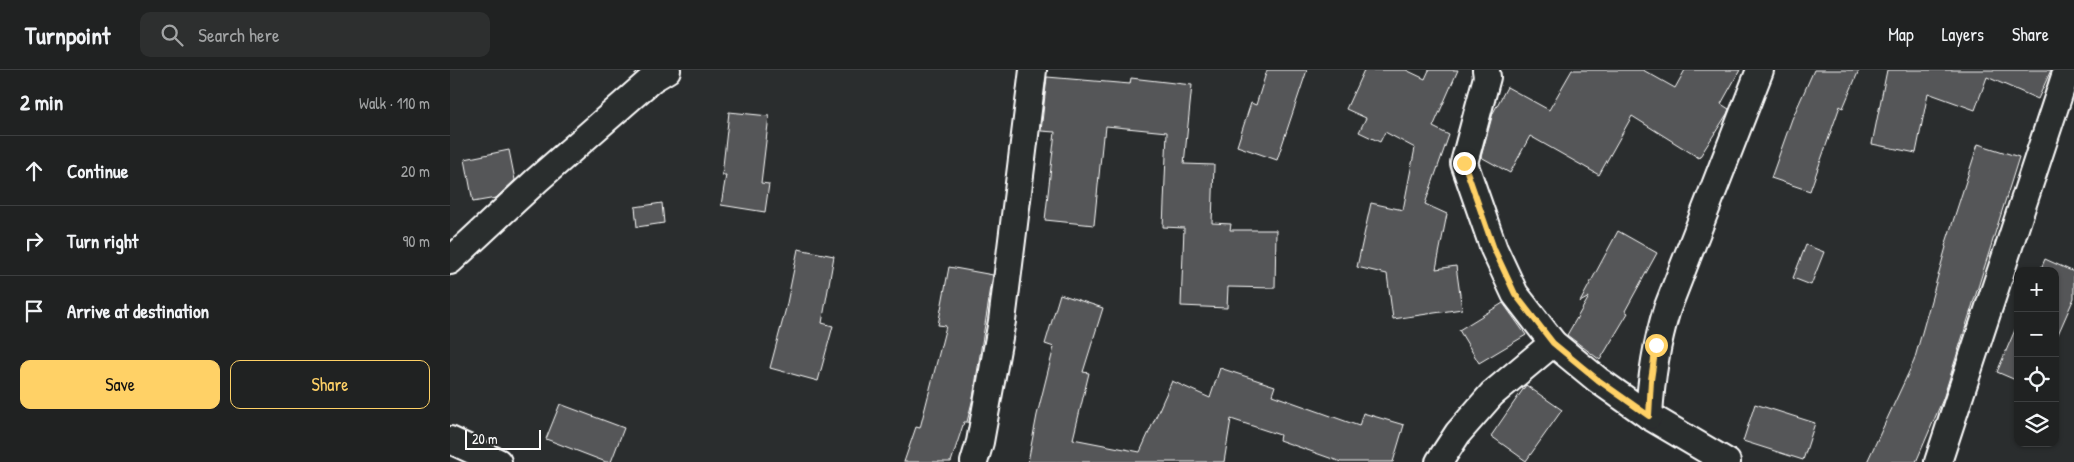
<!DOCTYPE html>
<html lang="en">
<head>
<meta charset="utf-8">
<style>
  :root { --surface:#202222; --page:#2d2f2f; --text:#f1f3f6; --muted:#a2a4a5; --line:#3d3f40; --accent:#ffd166 }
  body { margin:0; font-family:"Patrick Hand",sans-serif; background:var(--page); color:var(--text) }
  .controls { position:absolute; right:15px; bottom:15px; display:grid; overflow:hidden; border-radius:10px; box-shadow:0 1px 4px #0004 }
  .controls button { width:45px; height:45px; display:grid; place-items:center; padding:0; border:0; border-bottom:1px solid var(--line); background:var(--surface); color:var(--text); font:25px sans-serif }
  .scale { position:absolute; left:15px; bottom:12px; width:76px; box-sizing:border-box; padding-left:5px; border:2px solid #fff; border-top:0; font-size:14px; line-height:18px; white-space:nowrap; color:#fff; -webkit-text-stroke:4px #2a2d2e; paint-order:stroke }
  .stop { position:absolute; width:15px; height:15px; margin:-11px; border:4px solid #ffd166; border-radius:50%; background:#fff }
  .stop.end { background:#ffd166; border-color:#fff; box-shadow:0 1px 5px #0008 }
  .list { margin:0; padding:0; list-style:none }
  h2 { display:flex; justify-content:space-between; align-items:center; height:65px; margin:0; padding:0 20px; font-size:21px }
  h2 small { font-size:16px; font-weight:400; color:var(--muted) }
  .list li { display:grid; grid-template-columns:32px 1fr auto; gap:15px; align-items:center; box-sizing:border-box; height:70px; padding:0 20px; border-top:1px solid var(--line) }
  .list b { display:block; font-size:19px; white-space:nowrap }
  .list em { font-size:16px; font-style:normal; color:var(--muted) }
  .actions { display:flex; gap:10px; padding:15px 20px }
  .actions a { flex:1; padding:11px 0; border:1px solid var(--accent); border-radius:10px; text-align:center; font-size:18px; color:var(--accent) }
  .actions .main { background:var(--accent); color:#111 }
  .icon { flex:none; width:28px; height:28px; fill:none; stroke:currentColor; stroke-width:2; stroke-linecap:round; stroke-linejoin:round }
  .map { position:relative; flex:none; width:1624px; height:392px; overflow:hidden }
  header { display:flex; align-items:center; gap:30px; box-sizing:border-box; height:70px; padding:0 25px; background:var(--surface); border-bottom:1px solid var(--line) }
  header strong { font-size:24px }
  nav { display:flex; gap:28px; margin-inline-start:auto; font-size:18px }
  .search { width:350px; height:45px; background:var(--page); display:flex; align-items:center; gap:12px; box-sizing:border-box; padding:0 18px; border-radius:10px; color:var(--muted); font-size:19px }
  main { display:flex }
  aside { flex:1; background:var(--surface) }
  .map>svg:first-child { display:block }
</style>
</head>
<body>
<header>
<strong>Turnpoint</strong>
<div class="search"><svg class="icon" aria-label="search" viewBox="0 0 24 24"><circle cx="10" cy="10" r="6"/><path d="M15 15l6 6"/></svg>Search here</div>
<nav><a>Map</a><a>Layers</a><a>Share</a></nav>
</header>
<main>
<aside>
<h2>2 min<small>Walk · 110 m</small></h2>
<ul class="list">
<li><svg class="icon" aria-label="ahead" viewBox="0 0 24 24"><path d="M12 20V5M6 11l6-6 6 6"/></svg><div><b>Continue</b></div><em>20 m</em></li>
<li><svg class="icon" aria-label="right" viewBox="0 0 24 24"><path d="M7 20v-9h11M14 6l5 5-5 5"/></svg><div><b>Turn right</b></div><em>90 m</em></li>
<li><svg class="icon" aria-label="arrive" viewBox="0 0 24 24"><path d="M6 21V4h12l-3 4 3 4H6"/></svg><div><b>Arrive at destination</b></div></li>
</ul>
<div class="actions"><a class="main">Save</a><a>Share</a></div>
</aside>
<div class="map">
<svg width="1624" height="392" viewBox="0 0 1624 392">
  <rect width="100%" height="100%" fill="#2a2d2e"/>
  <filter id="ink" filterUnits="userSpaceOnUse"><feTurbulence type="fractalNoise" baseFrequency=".02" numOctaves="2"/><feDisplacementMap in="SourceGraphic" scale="10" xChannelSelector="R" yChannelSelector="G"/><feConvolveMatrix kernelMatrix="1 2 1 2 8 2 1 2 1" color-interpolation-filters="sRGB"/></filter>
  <g filter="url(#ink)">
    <!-- building -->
    <g fill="#555758" stroke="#fff">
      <path d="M817,0h40l-30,90 -40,-14 14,-43 5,2z"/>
      <path d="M914,0h42l19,9 4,-9h29l-25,57 16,8 -24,69 22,10 -11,55 20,-3 6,43 -69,10 -6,-45 -30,-7 14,-64 32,7 12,-62 -30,-16 -5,10 -21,-10 7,-14 -20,-9z"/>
      <path d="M1122,0h71l32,18 10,-18h55l-19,34 8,5 -2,5 -28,44 -67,-42 -33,59 -69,-39 -20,37 -29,-16 12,-44 14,-26 42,23z"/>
      <path d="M1364,0h45l-16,38 -3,-2 -30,85 -39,-13 21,-59z"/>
      <path d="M1437,0h164l-13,29 -51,-22 -12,33 -47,-17 -12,60 -44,-9z"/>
      <path d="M597,7l83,7 1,-6 61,7 -8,79 30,1 -2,58 19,1 -1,6h46l-1,58 -47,-1 -1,21 -46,-2 3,-78 -21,-1 4,-95 -61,-6 -1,10h-2l-9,89 -49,-5 10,-88 -14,-1z"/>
      <path d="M279,42l40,4 -8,67 8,1 -4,28 -44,-7 5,-30h-4z"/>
      <path d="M1528,74l41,13 -76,242 -27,63h-49l47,-101 32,-114 -1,-1z"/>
      <path d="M59,80l6,30 -19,18 -23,4 -8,-43z"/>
      <path d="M212,133l2,20 -27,4 -2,-20z"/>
      <path d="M1168,161l39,22 -32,58 3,2 -28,47 -33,-25 22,-38 -9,5z"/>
      <path d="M1356,175l18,7 -13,33 -18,-7z"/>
      <path d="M348,179l36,7 -12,67 11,3 -15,55 -48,-13 16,-60z"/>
      <path d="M1595,189l29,13v26l-19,43v-70h-15z"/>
      <path d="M499,197l44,8 -20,123 -6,24h-3l-13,40h-47l12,-35 4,1 26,-102 -8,-1z"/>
      <path d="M610,224l43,14 -20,64 6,1 -16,66 67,13 32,-71 38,17 10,-30 55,18 -3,9 87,31 4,-13 41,12 -11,37h-52l-62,-22 1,-5 -49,-16 -7,43h-196l9,-47 17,-68 -9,-3z"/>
      <path d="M1053,233l23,32 -47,28 -20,-33z"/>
      <path d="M1568,253v58l-21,-9z"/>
      <path d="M1076,315l36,25 -36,51 -35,-25z"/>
      <path d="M110,334l64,24 -13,34h-5l-60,-23z"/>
      <path d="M1305,334l60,19 -12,37 -60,-19z"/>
    </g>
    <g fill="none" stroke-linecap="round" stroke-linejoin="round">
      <defs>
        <g id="minor">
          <path d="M1036,0l1,7 -23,86 30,86 21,45 38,49 45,37 51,36 78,46"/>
          <path d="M0,191l87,-81 115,-101 15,-9"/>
          <path d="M1199,346c2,-37 7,-71 18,-107l93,-239"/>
          <path d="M0,370l48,22"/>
          <path d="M524,392l6,-20 22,-121 31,-251"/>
          <path d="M989,392l19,-29 34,-39 61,-51"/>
          <path d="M1488,392l129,-392"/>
        </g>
      </defs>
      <!-- minor casing -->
      <use href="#minor" stroke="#fff" stroke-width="30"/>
      <!-- minor -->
      <use href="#minor" stroke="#2a2d2e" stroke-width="26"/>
    </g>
  </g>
  <g fill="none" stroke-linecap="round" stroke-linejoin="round" filter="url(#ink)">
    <!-- route -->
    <path stroke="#ffd166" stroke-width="6" d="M1014,93l30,86 21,45 38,49 45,37 51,36 2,-36 5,-35"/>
  </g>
</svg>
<div class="controls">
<button>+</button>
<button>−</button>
<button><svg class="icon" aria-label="locate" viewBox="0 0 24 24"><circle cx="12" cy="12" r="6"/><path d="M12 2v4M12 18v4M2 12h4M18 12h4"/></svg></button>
<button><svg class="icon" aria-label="layers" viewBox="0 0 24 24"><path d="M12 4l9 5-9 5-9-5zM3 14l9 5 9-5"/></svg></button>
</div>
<div class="scale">20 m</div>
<div class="stop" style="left:1206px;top:275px"></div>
<div class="stop end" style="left:1014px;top:93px"></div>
</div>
</main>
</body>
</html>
